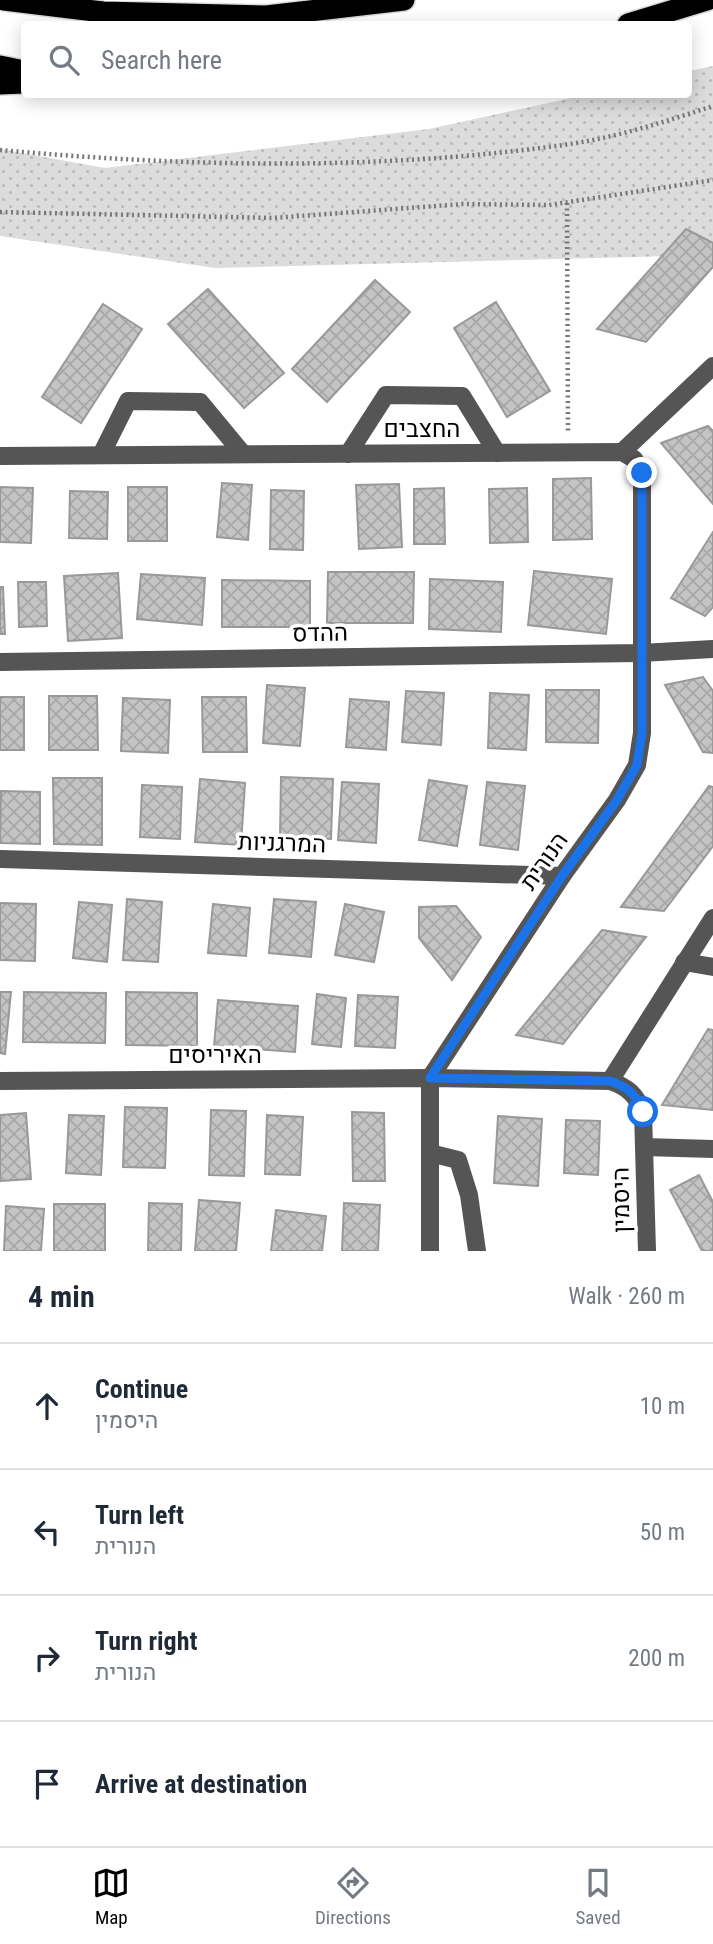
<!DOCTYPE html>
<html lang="en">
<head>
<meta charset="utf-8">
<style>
  :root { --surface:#fff; --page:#f6f6f7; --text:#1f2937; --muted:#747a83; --line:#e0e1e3; --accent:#000 }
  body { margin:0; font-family:"Roboto Condensed",Heebo,sans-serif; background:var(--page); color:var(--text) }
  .stop { position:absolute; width:21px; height:21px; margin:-16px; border:5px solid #1a73e8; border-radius:50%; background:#fff }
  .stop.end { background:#1a73e8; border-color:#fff; box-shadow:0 2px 7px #0008 }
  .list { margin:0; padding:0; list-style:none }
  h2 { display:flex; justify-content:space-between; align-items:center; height:91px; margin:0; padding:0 28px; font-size:30px }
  h2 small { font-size:23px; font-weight:400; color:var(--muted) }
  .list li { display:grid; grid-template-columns:46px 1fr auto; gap:21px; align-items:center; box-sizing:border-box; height:126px; padding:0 28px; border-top:2px solid var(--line) }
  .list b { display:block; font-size:26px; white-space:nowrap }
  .list p { margin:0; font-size:23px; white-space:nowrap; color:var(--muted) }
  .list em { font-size:23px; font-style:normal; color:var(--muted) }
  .icon { flex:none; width:38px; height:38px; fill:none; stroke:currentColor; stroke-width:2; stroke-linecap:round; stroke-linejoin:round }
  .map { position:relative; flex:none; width:713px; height:1251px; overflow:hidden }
  .search { position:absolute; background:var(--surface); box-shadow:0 4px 18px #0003; left:21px; right:21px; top:21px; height:77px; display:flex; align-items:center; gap:18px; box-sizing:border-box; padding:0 24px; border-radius:7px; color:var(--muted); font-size:26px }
  .sheet { height:595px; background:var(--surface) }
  nav { display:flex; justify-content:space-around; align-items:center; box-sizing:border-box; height:98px; border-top:2px solid var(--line); background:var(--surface); font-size:19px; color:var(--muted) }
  nav a { display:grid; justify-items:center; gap:4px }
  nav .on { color:var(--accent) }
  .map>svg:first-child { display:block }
</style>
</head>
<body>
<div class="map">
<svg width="713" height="1251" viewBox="0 0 713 1251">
  <defs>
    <pattern id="grass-dots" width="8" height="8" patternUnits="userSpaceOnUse" patternTransform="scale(1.75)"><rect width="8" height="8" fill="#dcdcdc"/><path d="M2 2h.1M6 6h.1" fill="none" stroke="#bbb" stroke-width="1.8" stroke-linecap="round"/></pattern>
    <pattern id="building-cross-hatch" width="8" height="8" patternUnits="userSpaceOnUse" patternTransform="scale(1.75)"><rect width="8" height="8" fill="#c4c4c4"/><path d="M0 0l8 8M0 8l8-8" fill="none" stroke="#a7a7a7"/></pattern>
  </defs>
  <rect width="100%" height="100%" fill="#fff"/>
  <!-- grass -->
  <path fill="url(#grass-dots)" d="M713,66v189l-498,13 -215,-32v-87l105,19 324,-39 156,-34 103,-1 1,-23z"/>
  <!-- building -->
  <g fill="url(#building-cross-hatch)" stroke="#999" stroke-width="2">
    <path d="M686,229l27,14v24l-67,75 -49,-13z"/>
    <path d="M375,280l35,32 -83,90 -35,-33z"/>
    <path d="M208,289l76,84 -40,35 -76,-84z"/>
    <path d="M496,302l54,89 -43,26 -53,-89z"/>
    <path d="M103,304l39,25 -61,94 -39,-26z"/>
    <path d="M708,426l5,5v73l-52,-61z"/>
    <path d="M591,478l1,61 -39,1v-61z"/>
    <path d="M222,483l30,2 -4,55 -31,-3z"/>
    <path d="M399,484l3,63 -43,2 -3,-64z"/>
    <path d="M0,487l33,1 -2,55 -31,-1z"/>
    <rect x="128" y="487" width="39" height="54"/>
    <path d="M444,488l1,56h-31v-55z"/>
    <path d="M527,488l1,54 -38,1 -1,-54z"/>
    <path d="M271,490l33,1 -1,59 -33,-1z"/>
    <path d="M70,491l38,1 -1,47 -38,-1z"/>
    <path d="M713,532v75l-8,9 -34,-18z"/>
    <path d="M534,571l78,8 -6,55 -78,-9z"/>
    <path d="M328,572h86l-1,51h-86z"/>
    <path d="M118,573l4,65 -54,3 -4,-65z"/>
    <path d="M141,574l64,4 -3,47 -65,-6z"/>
    <path d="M430,579l73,3 -2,50 -72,-3z"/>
    <path d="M222,580l88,1v46h-88z"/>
    <path d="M18,582h28l1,44 -28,1z"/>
    <path d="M0,587h3l2,47h-5z"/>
    <path d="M703,677l10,14v62l-10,-1 -38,-67z"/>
    <path d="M267,685l38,3 -5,58 -37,-3z"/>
    <path d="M546,690h53l-1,53 -52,-1z"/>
    <path d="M406,691l38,2 -3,52 -39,-3z"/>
    <path d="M490,693l39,2 -3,55 -38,-2z"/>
    <path d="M49,696h48l1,54h-49z"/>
    <rect x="0" y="697" width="24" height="53"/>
    <path d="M202,697h44l1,55h-44z"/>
    <path d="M123,698l47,2 -2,53 -47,-2z"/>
    <path d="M350,699l39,3 -3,48 -40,-3z"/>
    <path d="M281,777l52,2 -2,60 -51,-2z"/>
    <path d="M53,778h49v67l-48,-1z"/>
    <path d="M200,779l45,4 -4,62 -46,-3z"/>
    <path d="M429,780l38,6 -10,60 -38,-6z"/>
    <path d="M342,782l37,2 -3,59 -38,-3z"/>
    <path d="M487,782l38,4 -7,64 -38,-5z"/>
    <path d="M142,785l40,2 -2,52 -40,-2z"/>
    <path d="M709,786l4,1v59l-49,65 -43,-4z"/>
    <path d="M1,791l39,1v52l-40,-1z"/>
    <path d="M127,899l35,3 -4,60 -35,-2z"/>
    <path d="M274,899l42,3 -5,55 -42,-4z"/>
    <path d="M79,902l33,3 -5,57 -34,-4z"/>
    <path d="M0,903l36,1 -1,57 -35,-1z"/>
    <path d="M213,904l37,4 -4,48 -38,-3z"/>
    <path d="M345,904l39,8 -10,50 -39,-7z"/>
    <path d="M456,906l25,31 -29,43 -33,-42v-31z"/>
    <path d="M602,930l44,7 -83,107 -47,-9z"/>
    <path d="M0,992h11l-6,62 -5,-1z"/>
    <path d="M24,992l82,1 -1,50 -82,-1z"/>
    <path d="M126,992l71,1v53l-71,-1z"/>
    <path d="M317,994l29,4 -5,49 -29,-3z"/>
    <path d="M358,995l40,2 -3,51 -40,-2z"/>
    <path d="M218,1000l80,6 -3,46 -81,-6z"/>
    <path d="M708,1029l5,1v80l-51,-5z"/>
    <path d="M125,1107l42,1 -2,60 -42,-1z"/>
    <path d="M211,1110l35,1 -2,65 -35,-1z"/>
    <path d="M352,1112l32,1 1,68h-32z"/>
    <path d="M26,1113l5,66 -31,2v-66z"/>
    <path d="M69,1115l35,1 -3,59 -35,-2z"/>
    <path d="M267,1115l36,2 -3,58 -35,-1z"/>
    <path d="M498,1116l44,3 -4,67 -44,-3z"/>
    <path d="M566,1120l34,1 -2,54 -34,-2z"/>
    <path d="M699,1175l14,27v49h-11l-32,-61z"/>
    <path d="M199,1200l41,3 -4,48h-41z"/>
    <path d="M149,1203l33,1 -1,47h-33z"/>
    <path d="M344,1203l36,2 -2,46h-36z"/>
    <rect x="54" y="1204" width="51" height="47"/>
    <path d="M6,1206l38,3 -3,42h-37z"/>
    <path d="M276,1210l50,6 -4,35h-51z"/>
  </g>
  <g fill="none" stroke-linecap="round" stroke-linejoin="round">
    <defs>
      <g id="highway">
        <path d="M4,0l99,12 163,4 138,-16"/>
        <path d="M628,24l79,-24"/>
        <path d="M0,66l24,5"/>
        <path d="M0,84l24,-1"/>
      </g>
    </defs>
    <!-- highway casing -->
    <use href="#highway" stroke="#dbdbdb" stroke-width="24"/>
    <!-- path -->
    <g stroke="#777" stroke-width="4.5" stroke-dasharray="2 3.5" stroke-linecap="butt">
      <path d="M0,150c189,17 381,21 570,-6 48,-7 97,-23 143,-38"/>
      <path d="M567,203l1,231"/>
      <path d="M0,212l273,6 190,-14 86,1 164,-25"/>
    </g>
    <!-- minor -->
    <g stroke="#555" stroke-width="18">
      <path d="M622,452l91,-86"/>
      <path d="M348,454l38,-59 76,1 35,57"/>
      <path d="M101,455l27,-54 72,1 43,52"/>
      <path d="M0,456l622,-4 12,7 8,14v260l-5,32 -20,35 -55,76 -132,202v173"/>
      <path d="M0,662l641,-9 72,-4"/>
      <path d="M0,859l562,17"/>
      <path d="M684,962l29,5"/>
      <path d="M0,1081l430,-3 180,3c18,6 26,14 33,31l4,139"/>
      <path d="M610,1081l103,-163"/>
      <path d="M644,1147l69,2"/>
      <path d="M430,1153l28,7 11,35 8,56"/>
    </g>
    <!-- highway -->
    <use href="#highway" stroke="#000" stroke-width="21"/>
  </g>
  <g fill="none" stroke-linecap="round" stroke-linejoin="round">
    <!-- route -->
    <path stroke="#1a73e8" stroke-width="9" d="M642,473v260l-5,32 -20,35 -55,76 -132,202 180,3c18,6 26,13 33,31"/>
  </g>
  <g text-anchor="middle" stroke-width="7" stroke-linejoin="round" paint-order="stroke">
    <!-- street labels -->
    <g font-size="24" fill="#000" stroke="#fff">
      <text x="422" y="437">החצבים</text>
      <text transform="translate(320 633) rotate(-1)" y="8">ההדס</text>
      <text transform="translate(282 843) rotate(2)" y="8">המרגניות</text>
      <text transform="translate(544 861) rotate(-55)" y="8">הנורית</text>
      <text x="215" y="1063">האיריסים</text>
      <text transform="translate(621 1200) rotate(-91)" y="8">היסמין</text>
    </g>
  </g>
</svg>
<div class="stop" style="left:643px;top:1112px"></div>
<div class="stop end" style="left:642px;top:473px"></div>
<div class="search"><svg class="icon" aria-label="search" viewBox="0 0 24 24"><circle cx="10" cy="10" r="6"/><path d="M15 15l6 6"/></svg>Search here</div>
</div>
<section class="sheet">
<h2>4 min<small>Walk · 260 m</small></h2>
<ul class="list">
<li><svg class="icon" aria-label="ahead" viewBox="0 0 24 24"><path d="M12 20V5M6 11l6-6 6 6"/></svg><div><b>Continue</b><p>היסמין</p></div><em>10 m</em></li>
<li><svg class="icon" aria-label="left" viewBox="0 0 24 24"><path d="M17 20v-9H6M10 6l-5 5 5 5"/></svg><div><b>Turn left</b><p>הנורית</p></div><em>50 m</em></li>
<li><svg class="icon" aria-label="right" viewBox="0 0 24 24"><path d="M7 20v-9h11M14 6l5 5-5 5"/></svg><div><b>Turn right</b><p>הנורית</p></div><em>200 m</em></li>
<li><svg class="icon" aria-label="arrive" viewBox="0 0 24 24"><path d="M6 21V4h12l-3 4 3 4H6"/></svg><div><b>Arrive at destination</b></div></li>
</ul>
</section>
<nav>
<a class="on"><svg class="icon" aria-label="map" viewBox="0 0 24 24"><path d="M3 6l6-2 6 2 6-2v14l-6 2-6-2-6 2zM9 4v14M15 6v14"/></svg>Map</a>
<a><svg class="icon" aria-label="directions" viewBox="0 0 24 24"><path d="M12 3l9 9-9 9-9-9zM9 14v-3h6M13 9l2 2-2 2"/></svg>Directions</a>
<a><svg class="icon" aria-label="saved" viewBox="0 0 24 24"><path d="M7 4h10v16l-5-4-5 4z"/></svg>Saved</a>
</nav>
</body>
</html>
